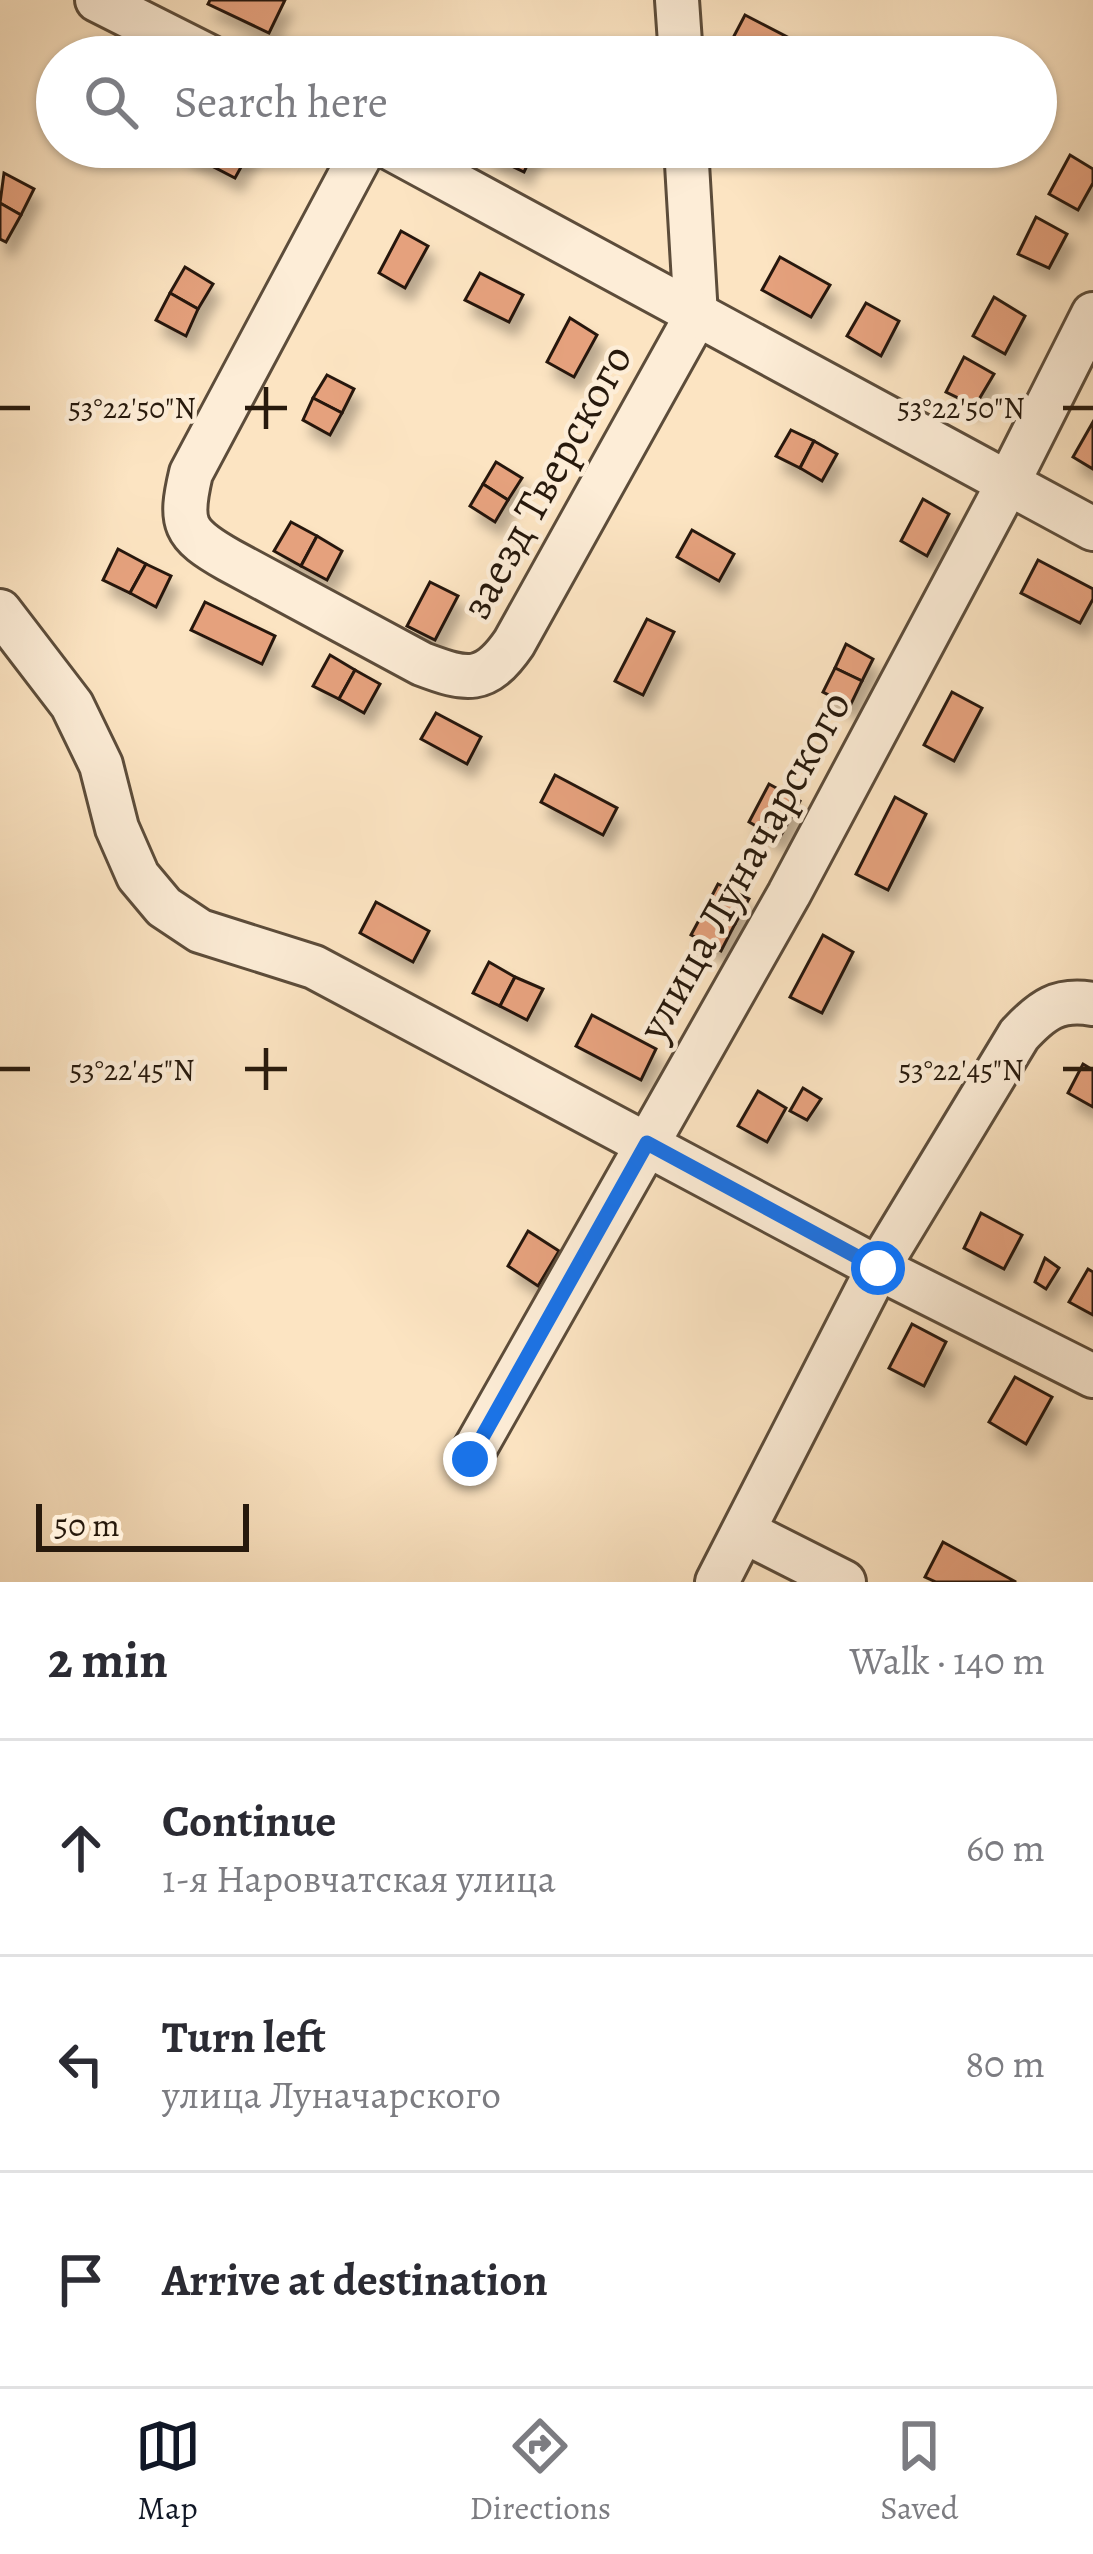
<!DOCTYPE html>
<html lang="en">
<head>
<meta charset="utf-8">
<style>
  :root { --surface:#fff; --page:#f2f2f3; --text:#2b2b33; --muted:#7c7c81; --line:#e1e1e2; --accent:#111827 }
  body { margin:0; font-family:Alegreya,serif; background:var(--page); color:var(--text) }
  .scale { position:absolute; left:36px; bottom:30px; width:213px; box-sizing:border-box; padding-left:12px; border:6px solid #27190c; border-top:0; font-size:33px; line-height:42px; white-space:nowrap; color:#27190c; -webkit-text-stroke:9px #fdedd7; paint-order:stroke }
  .stop { position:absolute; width:36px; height:36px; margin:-27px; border:9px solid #1a73e8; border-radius:50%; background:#fff }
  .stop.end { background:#1a73e8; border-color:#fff; box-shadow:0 3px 12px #0008 }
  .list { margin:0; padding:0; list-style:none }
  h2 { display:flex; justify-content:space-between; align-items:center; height:156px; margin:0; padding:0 48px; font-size:51px }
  h2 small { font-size:39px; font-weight:400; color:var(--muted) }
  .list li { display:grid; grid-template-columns:78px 1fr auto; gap:36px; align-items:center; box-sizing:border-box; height:216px; padding:0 48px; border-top:3px solid var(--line) }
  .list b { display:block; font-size:45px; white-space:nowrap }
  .list p { margin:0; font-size:39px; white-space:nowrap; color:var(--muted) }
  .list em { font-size:39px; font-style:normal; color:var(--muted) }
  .icon { flex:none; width:66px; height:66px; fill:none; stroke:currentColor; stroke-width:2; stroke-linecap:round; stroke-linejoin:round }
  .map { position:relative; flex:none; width:1093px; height:1582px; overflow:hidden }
  .search { position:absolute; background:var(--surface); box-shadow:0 3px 9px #0004; left:36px; right:36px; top:36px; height:132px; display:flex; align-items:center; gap:30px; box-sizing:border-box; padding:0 42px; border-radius:66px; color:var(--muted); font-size:45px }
  .sheet { height:804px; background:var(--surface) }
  nav { display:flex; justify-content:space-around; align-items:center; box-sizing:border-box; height:168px; border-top:3px solid var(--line); background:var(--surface); font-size:33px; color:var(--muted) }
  nav a { display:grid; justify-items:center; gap:6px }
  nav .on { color:var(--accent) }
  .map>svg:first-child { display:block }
</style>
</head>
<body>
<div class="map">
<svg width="1093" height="1582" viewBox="0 0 1093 1582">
  <defs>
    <filter id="shadow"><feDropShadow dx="7" dy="13" stdDeviation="6" flood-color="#0004"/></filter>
  </defs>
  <rect width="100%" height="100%" fill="#fce4c2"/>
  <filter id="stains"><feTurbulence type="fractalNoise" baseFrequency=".00167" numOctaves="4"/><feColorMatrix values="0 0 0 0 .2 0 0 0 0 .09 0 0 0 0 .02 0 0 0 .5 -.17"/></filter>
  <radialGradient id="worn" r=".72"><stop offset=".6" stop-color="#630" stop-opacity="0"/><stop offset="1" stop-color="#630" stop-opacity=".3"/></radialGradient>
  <!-- building -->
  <g fill="#e5a17d" stroke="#27190c" stroke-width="3" filter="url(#shadow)">
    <path d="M210,0h75l-16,33 -61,-29z"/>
    <path d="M745,15l50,26 -8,16h-64z"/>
    <path d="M185,147h62l4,2 -16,29 -52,-27z"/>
    <path d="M492,147h44l-12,25 -35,-17z"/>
    <path d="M1070,155l23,14v14l-15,27 -29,-16z"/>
    <path d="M4,173l30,16 -13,26 -21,-12z"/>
    <path d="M0,203l21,12 -15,27 -6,-3z"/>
    <path d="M1036,217l31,17 -18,34 -31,-14z"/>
    <path d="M401,231l27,15 -23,42 -26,-15z"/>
    <path d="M780,257l50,28 -19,32 -49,-27z"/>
    <path d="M185,267l28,17 -15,25 -28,-16z"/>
    <path d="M480,273l43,22 -14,27 -44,-22z"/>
    <path d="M170,293l28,16 -12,27 -30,-16z"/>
    <path d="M994,297l31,19 -20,38 -32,-18z"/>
    <path d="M866,303l33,18 -18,35 -34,-20z"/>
    <path d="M570,318l27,17 -23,42 -27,-15z"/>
    <path d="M964,357l30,17 -19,32 -29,-14z"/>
    <path d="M327,375l27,14 -12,24 -29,-15z"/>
    <path d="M313,398l29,15 -12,22 -27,-15z"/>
    <path d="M1093,422v47l-20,-12z"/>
    <path d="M791,430l23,11 -14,27 -24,-12z"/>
    <path d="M814,441l23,13 -15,27 -22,-13z"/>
    <path d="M496,462l26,16 -14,22 -25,-16z"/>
    <path d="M483,484l25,16 -13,22 -25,-16z"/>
    <path d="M923,499l26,15 -22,42 -26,-15z"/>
    <path d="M291,522l26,14 -16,30 -27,-15z"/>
    <path d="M692,530l42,24 -15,27 -42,-24z"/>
    <path d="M317,536l25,15 -15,29 -26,-14z"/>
    <path d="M118,549l28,15 -16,29 -27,-13z"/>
    <path d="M1038,560l55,29v10l-13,24 -59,-30z"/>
    <path d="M146,564l25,12 -15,31 -26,-14z"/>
    <path d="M430,582l28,14 -23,44 -28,-14z"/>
    <path d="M205,602l70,34 -13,28 -71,-34z"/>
    <path d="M647,619l27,13 -31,63 -28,-14z"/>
    <path d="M846,644l27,15 -11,22 -27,-13z"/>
    <path d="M330,655l25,15 -16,29 -26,-13z"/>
    <path d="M835,668l27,13 -12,25 -27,-14z"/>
    <path d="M355,670l25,14 -16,29 -25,-14z"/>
    <path d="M952,692l30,16 -28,53 -30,-16z"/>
    <path d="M436,713l45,24 -14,27 -46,-25z"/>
    <path d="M555,775l62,33 -14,27 -62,-33z"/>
    <path d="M769,784l31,17 -21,38 -30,-17z"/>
    <path d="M895,797l31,17 -38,76 -32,-16z"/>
    <path d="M718,884l31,15 -14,25 -30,-15z"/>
    <path d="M376,902l53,29 -16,31 -53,-29z"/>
    <path d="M705,909l30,15 -14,27 -30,-16z"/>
    <path d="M823,935l30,17 -31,61 -32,-16z"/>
    <path d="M489,962l26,15 -15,29 -27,-13z"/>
    <path d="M515,977l28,12 -16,31 -27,-14z"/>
    <path d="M592,1015l64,34 -15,31 -65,-34z"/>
    <path d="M1083,1064l10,6v37l-25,-14z"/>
    <path d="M803,1088l18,11 -14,21 -17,-9z"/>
    <path d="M758,1091l28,17 -19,34 -29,-16z"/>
    <path d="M981,1213l41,22 -18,34 -40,-21z"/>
    <path d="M528,1231l31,20 -21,35 -30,-20z"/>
    <path d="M1045,1258l14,10 -13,21 -11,-7z"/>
    <path d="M1088,1269l5,3v43l-24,-13z"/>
    <path d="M912,1324l34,18 -22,44 -35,-18z"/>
    <path d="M1015,1377l37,20 -26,47 -37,-22z"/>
    <path d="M943,1542l73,40h-80l-11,-5z"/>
  </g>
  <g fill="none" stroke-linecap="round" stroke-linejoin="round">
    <defs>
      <g id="minor">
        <path d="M97,0l113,57"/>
        <path d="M677,0l4,57"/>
        <path d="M365,147l-174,326c-12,51 -8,61 38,87l193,104c45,17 63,21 92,-21l182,-327 -10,-169"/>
        <path d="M388,147l705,382"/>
        <path d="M0,611l72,94 29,60 16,63 21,48 26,31 36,24 114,36 564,301 215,108"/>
        <path d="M469,1459l320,-565 218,-409 86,-171"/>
        <path d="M745,1532l99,50"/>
        <path d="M717,1582l161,-314 141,-233c23,-25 39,-37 74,-31"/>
      </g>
    </defs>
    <!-- minor casing -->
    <use href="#minor" stroke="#5c4c3a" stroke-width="48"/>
    <!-- minor -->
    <use href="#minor" stroke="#fdedd7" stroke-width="42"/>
  </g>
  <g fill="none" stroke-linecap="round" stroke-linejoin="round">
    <!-- route -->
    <path stroke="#1a73e8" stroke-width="15" d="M470,1459l177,-316 231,125"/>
  </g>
  <!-- ticks -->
  <path fill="none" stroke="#27190c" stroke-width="4.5" d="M266,387v42M0,408h30M245,408h42M1063,408h30M266,1048v42M0,1069h30M245,1069h42M1063,1069h30"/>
  <g text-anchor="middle" stroke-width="9" stroke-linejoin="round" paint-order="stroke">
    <!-- street labels -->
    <g font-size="45" fill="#27190c" stroke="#fdedd7">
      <text transform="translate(545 481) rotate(-61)" y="16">заезд Тверского</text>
      <text transform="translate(743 865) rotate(-61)" y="16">улица Луначарского</text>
    </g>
  </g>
  <g font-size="30" text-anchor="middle" fill="#27190c" stroke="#fdedd7" stroke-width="9" stroke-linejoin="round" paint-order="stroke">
    <text x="132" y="418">53°22'50"N</text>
    <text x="961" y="418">53°22'50"N</text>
    <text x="132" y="1080">53°22'45"N</text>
    <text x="961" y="1080">53°22'45"N</text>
  </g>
  <rect width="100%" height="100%" filter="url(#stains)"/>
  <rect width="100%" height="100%" fill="url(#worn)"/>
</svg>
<div class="scale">50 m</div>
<div class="stop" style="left:878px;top:1268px"></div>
<div class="stop end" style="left:470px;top:1459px"></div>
<div class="search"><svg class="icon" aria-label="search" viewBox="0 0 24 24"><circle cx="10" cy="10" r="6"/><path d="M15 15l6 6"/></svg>Search here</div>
</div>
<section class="sheet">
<h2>2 min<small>Walk · 140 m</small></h2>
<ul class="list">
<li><svg class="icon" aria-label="ahead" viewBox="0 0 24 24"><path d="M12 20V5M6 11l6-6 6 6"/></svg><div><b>Continue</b><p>1-я Наровчатская улица</p></div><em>60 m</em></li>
<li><svg class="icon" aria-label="left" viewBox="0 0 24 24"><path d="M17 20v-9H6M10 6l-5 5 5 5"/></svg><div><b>Turn left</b><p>улица Луначарского</p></div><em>80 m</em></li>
<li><svg class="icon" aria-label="arrive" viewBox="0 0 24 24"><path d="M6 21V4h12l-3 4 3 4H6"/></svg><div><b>Arrive at destination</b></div></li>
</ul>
</section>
<nav>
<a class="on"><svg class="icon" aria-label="map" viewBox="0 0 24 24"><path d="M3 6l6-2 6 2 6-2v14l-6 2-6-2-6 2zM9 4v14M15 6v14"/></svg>Map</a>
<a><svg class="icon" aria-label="directions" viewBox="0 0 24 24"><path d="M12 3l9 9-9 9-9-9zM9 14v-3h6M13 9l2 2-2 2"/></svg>Directions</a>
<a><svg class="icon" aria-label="saved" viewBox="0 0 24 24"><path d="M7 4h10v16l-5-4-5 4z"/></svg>Saved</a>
</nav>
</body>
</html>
